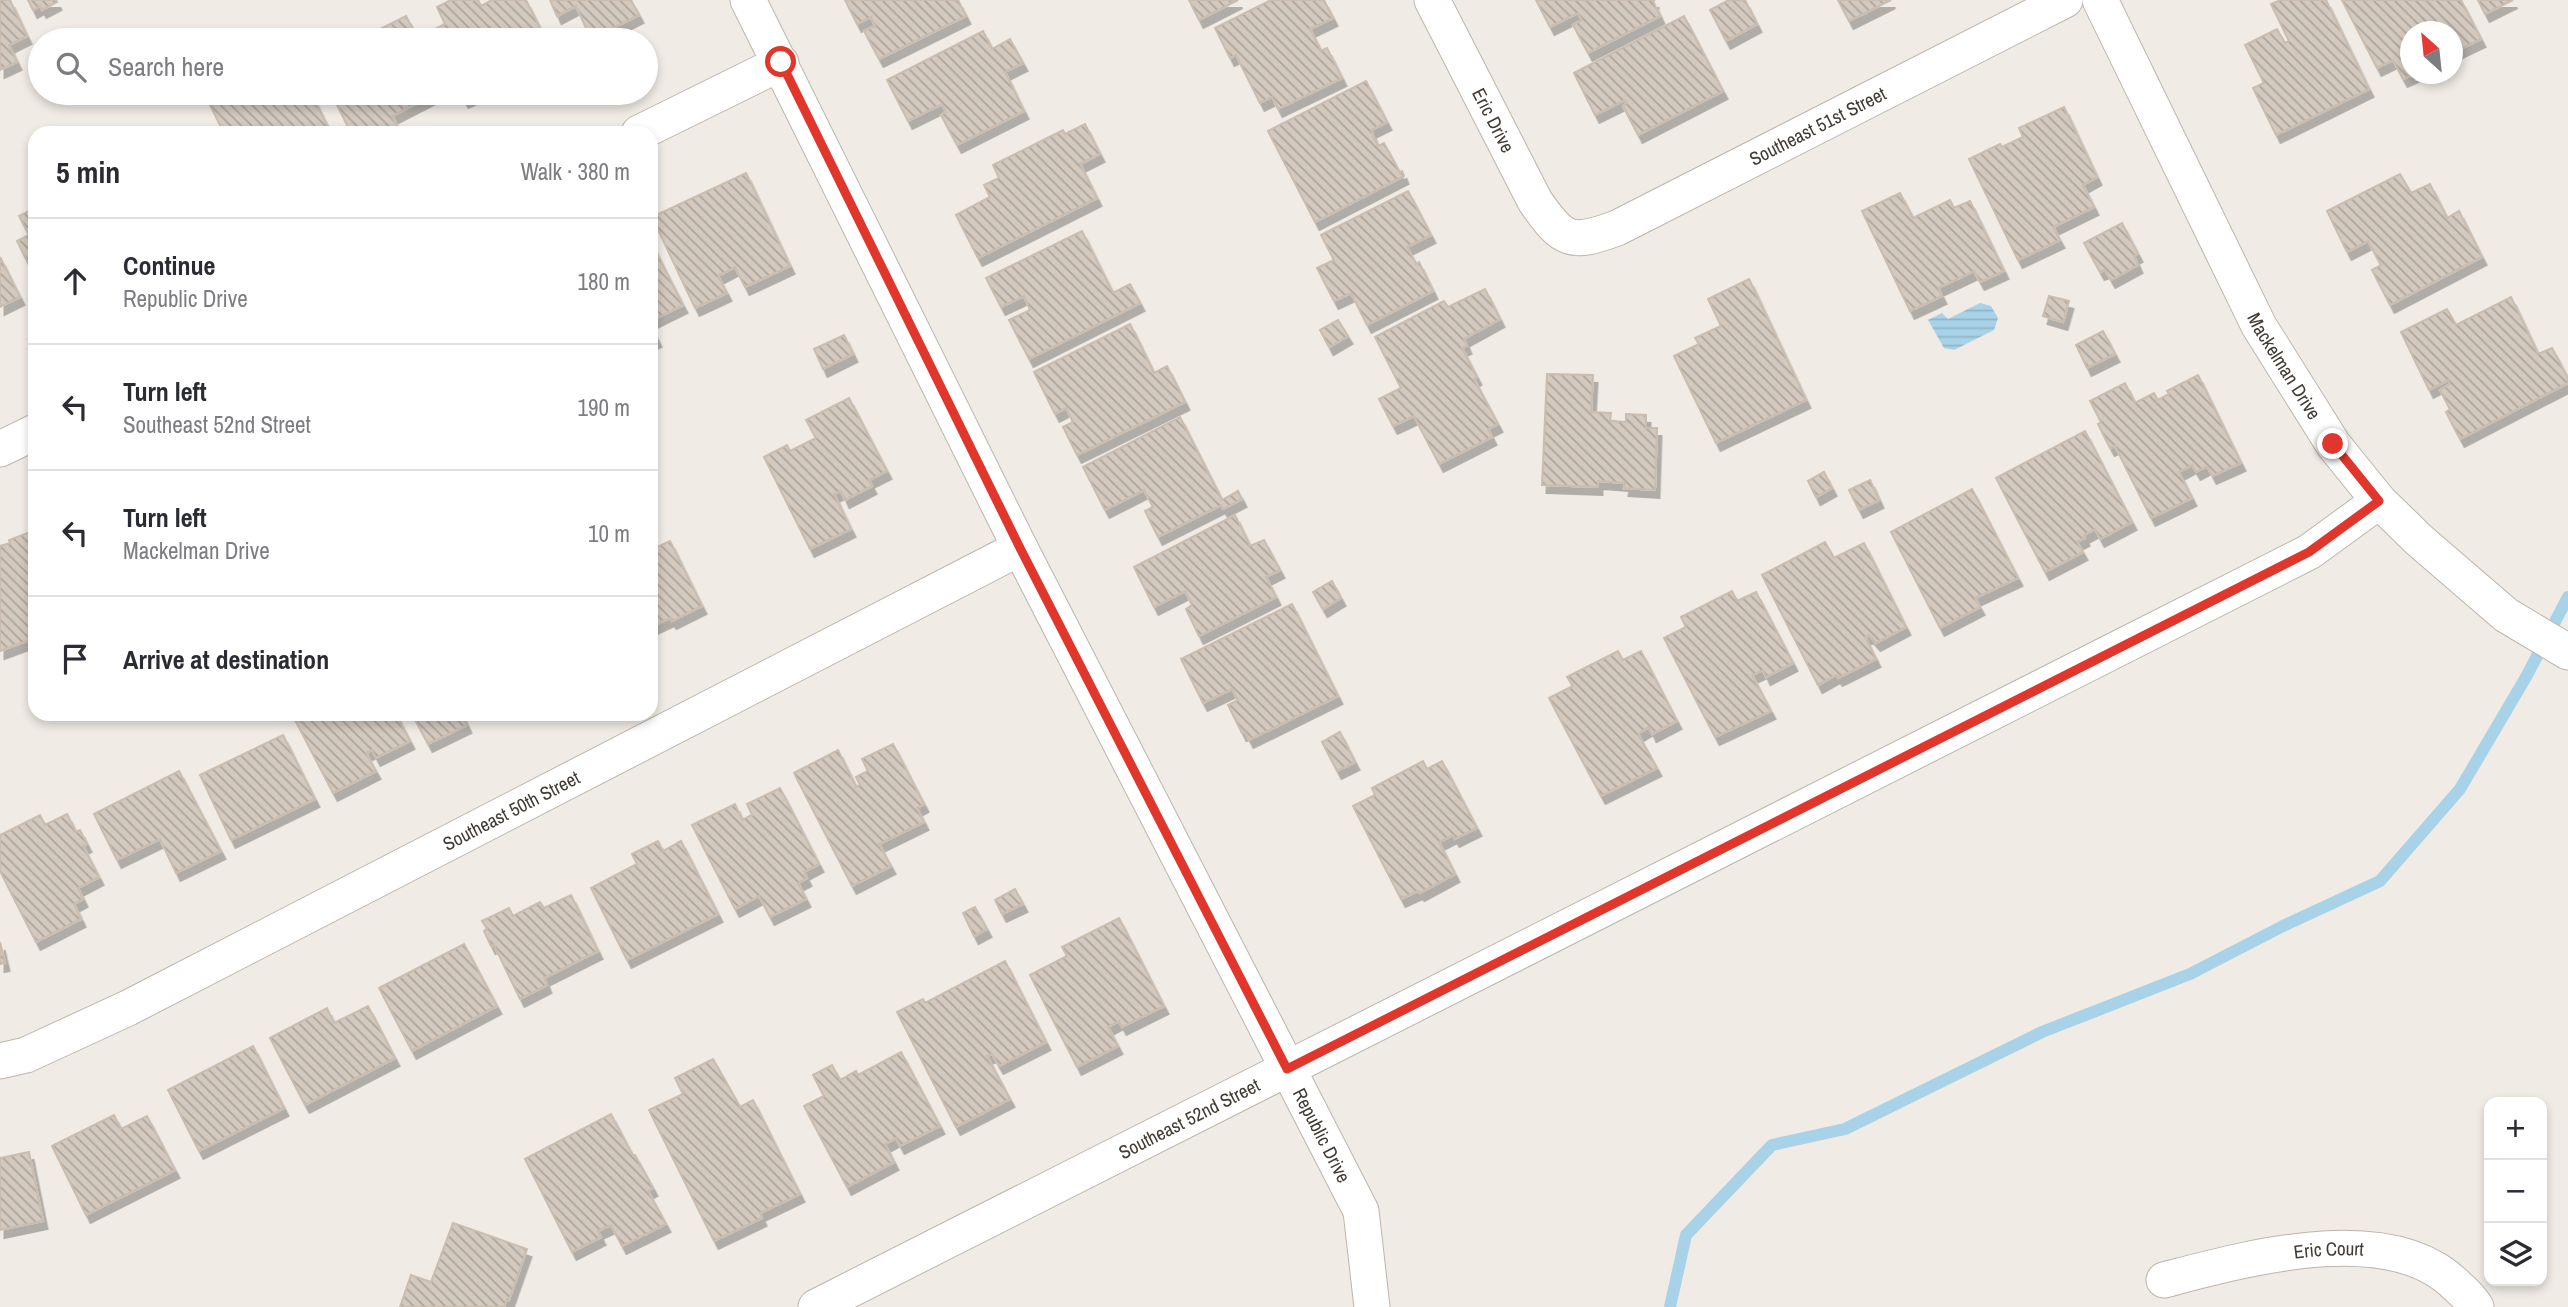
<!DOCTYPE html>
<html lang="en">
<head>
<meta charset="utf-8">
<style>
  :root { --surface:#fff; --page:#f7f7f7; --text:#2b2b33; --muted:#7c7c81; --line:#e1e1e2 }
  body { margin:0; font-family:"Archivo Narrow",sans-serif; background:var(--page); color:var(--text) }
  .controls { position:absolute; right:21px; bottom:21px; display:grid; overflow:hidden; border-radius:14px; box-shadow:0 4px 10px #0003 }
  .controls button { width:63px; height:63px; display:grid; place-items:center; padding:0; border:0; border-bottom:2px solid var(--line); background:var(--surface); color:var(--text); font:35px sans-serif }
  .compass { position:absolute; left:2400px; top:21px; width:63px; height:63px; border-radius:50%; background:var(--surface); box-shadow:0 4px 10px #0003; rotate:333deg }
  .stop { position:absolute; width:21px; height:21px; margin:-16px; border:5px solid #e1362b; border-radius:50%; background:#fff }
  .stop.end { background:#e1362b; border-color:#fff; box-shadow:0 2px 7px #0008 }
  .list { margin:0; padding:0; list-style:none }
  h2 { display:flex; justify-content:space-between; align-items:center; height:91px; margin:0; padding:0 28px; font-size:30px }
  h2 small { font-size:23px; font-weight:400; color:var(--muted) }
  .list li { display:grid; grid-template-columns:46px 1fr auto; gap:21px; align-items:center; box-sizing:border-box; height:126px; padding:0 28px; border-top:2px solid var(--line) }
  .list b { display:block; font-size:26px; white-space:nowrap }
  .list p { margin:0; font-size:23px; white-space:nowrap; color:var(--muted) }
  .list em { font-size:23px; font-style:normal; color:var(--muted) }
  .icon { flex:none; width:38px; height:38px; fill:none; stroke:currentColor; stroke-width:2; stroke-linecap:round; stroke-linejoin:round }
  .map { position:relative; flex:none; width:2568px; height:1307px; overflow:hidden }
  .search { position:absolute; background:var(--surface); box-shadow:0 4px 10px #0003; left:28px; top:28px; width:630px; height:77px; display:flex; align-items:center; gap:18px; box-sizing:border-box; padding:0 24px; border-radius:38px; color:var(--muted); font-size:26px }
  .panel { position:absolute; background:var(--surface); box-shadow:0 4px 10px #0003; left:28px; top:126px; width:630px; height:595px; border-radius:21px }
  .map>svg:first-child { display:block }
</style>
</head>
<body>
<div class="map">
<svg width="2568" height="1307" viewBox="0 0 2568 1307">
  <defs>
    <pattern id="water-rules" width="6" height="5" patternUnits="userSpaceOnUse" patternTransform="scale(1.75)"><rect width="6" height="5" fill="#a7d2e7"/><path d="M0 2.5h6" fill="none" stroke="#91b5c7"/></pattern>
    <pattern id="building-back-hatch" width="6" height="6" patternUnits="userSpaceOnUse" patternTransform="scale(1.75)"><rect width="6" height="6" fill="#d3c9be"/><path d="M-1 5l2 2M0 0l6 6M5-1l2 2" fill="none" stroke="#ada49b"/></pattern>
    <filter id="shadow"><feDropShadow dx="4.5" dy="8" stdDeviation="0" flood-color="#0004"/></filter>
  </defs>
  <rect width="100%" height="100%" fill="#f0ebe4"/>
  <!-- water -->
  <path fill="url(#water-rules)" d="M1980,303l11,3 7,12 -4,12 -40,20 -10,-2 -16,-28 14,-7 6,6z"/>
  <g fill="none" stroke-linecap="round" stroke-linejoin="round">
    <!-- stream -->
    <path stroke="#a7d2e7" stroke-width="12" d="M1670,1307l16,-72 86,-90 73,-16 197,-97 148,-58 93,-48 97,-45 80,-92 66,-112 42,-80"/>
  </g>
  <!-- building -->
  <g fill="url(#building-back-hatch)" stroke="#cabdaf" stroke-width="2" filter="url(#shadow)">
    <path d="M0,0h10l17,36 -18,9 8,17 -17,8z"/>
    <path d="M28,0h28l1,2 -15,8 -2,-4 -7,4z"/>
    <path d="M451,0h27l3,6 11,-6h34l20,40h-113l-4,-8 16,-8 -8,-17z"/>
    <path d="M550,0h81l8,15 -48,24 -15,-33 -19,10z"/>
    <path d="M845,0h113l8,16 -87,43 -15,-28 11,-5 -4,-9 -14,7z"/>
    <path d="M1189,0h49l-39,20z"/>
    <path d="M1271,0h53l9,18 -23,11 11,22 6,-3 15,30 -64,31 -6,-12 -12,6 -24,-48 -6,3 -15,-30z"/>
    <path d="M1536,0h119l-2,1 7,15 -72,37 -15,-28 9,-5 -4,-7 -28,14z"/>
    <path d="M1729,0h16l12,24 -31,17 -16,-31z"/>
    <path d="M1838,0h53l-42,21z"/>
    <path d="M2281,0h45l43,89 -93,46 -23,-47 11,-5 -19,-38 32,-16 8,14 4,-2 -18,-37z"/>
    <path d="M2342,0h119l20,39 -29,14v-21h-42v42h4l-11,5 -10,-19 -16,8z"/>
    <path d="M2478,0h35l-28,14z"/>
    <path d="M406,16l13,24h-61z"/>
    <path d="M1684,16l39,75 -85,44 -15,-29 4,-3 -2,-3 -30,15 -21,-42z"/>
    <path d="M983,31l9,18 18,-10 13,24 -18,9 19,39 -67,34 -16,-30 5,-3 -4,-8 -34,17 -21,-41z"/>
    <path d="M1366,81l21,41 -16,8 3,8 4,8 6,-3 16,30 2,-2 2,5 -89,46 -47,-91z"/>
    <path d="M204,93h107l20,40h-107z"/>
    <path d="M331,93h106l-45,23 9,17h-50z"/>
    <path d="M460,93h19l-15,7z"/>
    <path d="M2064,107l33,70 -14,8 11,22 -41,20 7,13 -42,20 -49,-101 31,-15 2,3 21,-10 -4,-9z"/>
    <path d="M1085,124l15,30 -20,10 17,34 -119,60 -22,-43 34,-18 -6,-12 15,-7 -6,-13 70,-35 2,4z"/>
    <path d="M746,173l44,93 -45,21 -10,-20 -17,9 9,17 -32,15 -43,-91z"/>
    <path d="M2400,174l11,19 19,-9 17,34 12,-7 23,46 -92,48 -18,-35 9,-5 -13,-24 -21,11 -20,-41z"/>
    <path d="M1408,191l23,44 -24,12 9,17 3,-2 14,29 -66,34 -16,-32 -17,8 -17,-33 17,-8 -13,-25z"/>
    <path d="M1900,193l13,25 37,-18 4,8 16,-7 34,70 -24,11 -6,-11 -36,17 4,8 -32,15 -48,-100z"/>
    <path d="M35,208v69l-18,-36 12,-6 -10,-19z"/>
    <path d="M2122,223l16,31 -4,2 4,9 -27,15 -6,-10 -5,2 -16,-29z"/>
    <path d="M1082,231l31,62 17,-9 10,19 -111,56 -20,-39 21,-10 -6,-14 -23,11 -15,-29z"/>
    <path d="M651,242l32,63 -32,16z"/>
    <path d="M0,257l20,40 -20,10z"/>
    <path d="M1749,279l57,121 -90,43 -42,-87 25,-12 -4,-6 26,-12 -13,-27z"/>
    <path d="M1485,289l15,30 -36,20 3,7 -5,2 15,29 -3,2 24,45 -10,5 4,8 -53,27 -25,-48 -21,10 -14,-27 22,-11 -26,-51 69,-36 4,6z"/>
    <path d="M2049,296l20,5 -6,21 -20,-6z"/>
    <path d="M2511,297l27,57 14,-6 16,30v5l-108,56 -14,-27 4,-3 -10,-19 10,-6 -2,-4 -19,10 -28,-58 46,-23 9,16z"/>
    <path d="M1338,320l10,16 -19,11 -9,-17z"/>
    <path d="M1130,324l24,49 13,-7 18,36 -108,53 -14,-28 10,-5 -7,-14 -11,6 -21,-42z"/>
    <path d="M651,326l6,13 -6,3z"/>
    <path d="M2103,331l12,23 -28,14 -11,-23z"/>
    <path d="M844,335l9,19 -30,15 -9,-20z"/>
    <path d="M1547,374l46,1 -2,37 20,1 -1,8 16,1v-8l20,1v13h11l-2,62 -31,-2 1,-5 -27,-2v6l-56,-2z"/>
    <path d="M2198,375l43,88 -29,13 -5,-10 -11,6 -4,-7 -13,7 13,26 -41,20 -36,-72 -5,2 -12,-24 3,-2 -11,-21 35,-18 10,20 19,-10 4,7 11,-6 -2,-3z"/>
    <path d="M849,398l38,73 -18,9 3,6 -27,14 -4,-9 -7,3 17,35 -41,20 -46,-92 23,-12 3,6 26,-13 -10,-18z"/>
    <path d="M1180,417l42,83 16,-9 4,8 -19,10 -2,-4 -63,32 -13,-26 8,-4 -9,-17 -39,20 -22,-43z"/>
    <path d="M2085,431l47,91 -32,17 -5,-10 -11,6 1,3 -8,4 6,10 -38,20 -49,-94z"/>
    <path d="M1824,472l8,16 -16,9 -8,-16z"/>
    <path d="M1870,480l9,20 -20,10 -10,-20z"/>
    <path d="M1972,489l46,89 -43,20 5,9 -40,21 -49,-96z"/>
    <path d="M1235,515l15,31 14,-6 16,30 -14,7 10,20 -77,39 -13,-27 6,-4 -7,-14 -31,16 -20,-40z"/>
    <path d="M30,532l5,14v92l-35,13v-105l10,-3 -1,-3z"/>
    <path d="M670,541l32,65 -30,15 -2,-3 -19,9v-82l2,4z"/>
    <path d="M1825,542l9,16 30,-15 42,84 -30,16 -7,-8 -4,2 11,22 -38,19 -2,-3 -18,10 -56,-110z"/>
    <path d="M1332,581l9,17 -18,11 -10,-17z"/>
    <path d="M1732,591l5,10 19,-9 37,71 -27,14 -3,-7 -11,5 19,36 -56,26 -51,-99 22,-11 -5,-10z"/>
    <path d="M1292,604l46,92 -89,44 -4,-8 -3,1 -14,-28 10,-5 -6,-11 -29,14 -22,-44z"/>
    <path d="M1618,651l5,9 18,-9 36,70 -25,13 -3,-7 -11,7 19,34 -56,28 -52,-98 24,-12 -6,-9z"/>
    <path d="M292,714h104l14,27 -34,17 -4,-8 -6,3 10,18 -43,22z"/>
    <path d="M412,714h50l5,11 -39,19z"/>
    <path d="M1340,732l15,30 -18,9 -15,-29z"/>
    <path d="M283,735l32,64 -84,41 -31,-65z"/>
    <path d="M893,744l31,60 -7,4 7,14 -45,22 12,22 -39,20 -58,-113 44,-23 18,37 4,-2 -4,-8 12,-6 -6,-12z"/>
    <path d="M1423,761l4,8 15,-8 35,67 -22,11 -2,-4 -14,7 16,32 -35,19 -2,-2 -17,8 -48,-93 22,-11 -3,-7z"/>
    <path d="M179,771l42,80 -45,22 -16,-34 -43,21 -23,-46z"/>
    <path d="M780,788l39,76 -15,8 3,6 -9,5 8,16 -36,18 -11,-21 -24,13 -43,-84 43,-21 7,16 10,-5 -5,-11z"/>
    <path d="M67,814l9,18 4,-2 7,14 -4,2 16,31 -21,11 5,11 -9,5 7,15 -45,23 -36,-71v-36l40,-20 5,10z"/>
    <path d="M658,841l5,10 18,-10 37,73 -91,46 -36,-72 46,-24 -5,-10z"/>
    <path d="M1015,889l8,15 -21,10 -7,-14z"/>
    <path d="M571,895l27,56 -54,27 3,7 -27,14 -26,-54 -3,1 -7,-15 3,-2 -5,-8 27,-13 4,8 27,-14 4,6z"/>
    <path d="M975,907l12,22 -13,7 -11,-23z"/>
    <path d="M1119,918l45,88 -42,21 -3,-6 -11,6 10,19 -41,21 -47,-92 37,-19 -5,-9z"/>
    <path d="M0,942l5,21 -5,1z"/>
    <path d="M464,944l33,62 -85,45 -33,-63z"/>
    <path d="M1005,961l41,81 -47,24 -7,-12 -5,2 23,43 -54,28 -59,-115 26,-13 2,4z"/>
    <path d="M368,1006l27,52 -90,47 -35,-67 57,-30 7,15z"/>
    <path d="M253,1046l31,62 -85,43 -31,-61z"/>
    <path d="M901,1052l39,74 -40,20 -4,-8 -11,6 9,18 -47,25 -43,-81 20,-10 -11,-21 19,-10 8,15 16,-9 2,4z"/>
    <path d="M713,1059l27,48 13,-7 47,94 -40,19 2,5 -48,23 -65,-131 34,-16 -8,-16z"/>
    <path d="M611,1114l22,42 2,-1 18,33 -5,3 18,33 -44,22 -11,-21 -13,6 3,6 -29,15 -47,-93z"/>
    <path d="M114,1115l7,14 26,-13 28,54 -89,45 -34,-69z"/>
    <path d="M29,1152l14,69 -43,9v-72z"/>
    <path d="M453,1223l74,26 -18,51 -2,-1 -3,8h-104l11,-32 20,7z"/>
  </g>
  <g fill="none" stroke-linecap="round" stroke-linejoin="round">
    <defs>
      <g id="street">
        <path id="s1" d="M748,0l272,548 341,663 11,96"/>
        <path id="s2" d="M1432,0l103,201c28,41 36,44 82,27l448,-228"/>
        <path id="s3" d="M2100,0l159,326 74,118 46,57 40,39 87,75 62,37"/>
        <path d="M639,133l142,-70"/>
        <path d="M0,449l35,-17"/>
        <path id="s4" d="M0,1061l26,-6 102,-47 892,-460"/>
        <path id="s5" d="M2164,1280c81,-21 227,-63 294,7 7,6 13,12 18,20"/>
        <path id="s6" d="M816,1307l1493,-755 70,-51"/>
      </g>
    </defs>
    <!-- street casing -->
    <use href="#street" stroke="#bdb5ab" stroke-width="37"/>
    <!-- street -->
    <use href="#street" stroke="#fff" stroke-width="35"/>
  </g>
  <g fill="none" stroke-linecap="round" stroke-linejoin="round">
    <!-- route -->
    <path stroke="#e1362b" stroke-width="9" d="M781,62l239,486 267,521 1022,-517 70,-51 -46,-57"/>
  </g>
  <g text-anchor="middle" stroke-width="6" stroke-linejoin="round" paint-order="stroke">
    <!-- street labels -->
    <g font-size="19" fill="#413b35" stroke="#fff">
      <text dy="7" stroke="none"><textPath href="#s2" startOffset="135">Eric Drive</textPath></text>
      <text dy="7" stroke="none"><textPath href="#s2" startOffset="550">Southeast 51st Street</textPath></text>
      <text dy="7" stroke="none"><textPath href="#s3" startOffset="410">Mackelman Drive</textPath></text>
      <text dy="7" stroke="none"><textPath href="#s4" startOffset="570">Southeast 50th Street</textPath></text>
      <text dy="7" stroke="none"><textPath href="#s6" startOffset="418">Southeast 52nd Street</textPath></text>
      <text dy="7" stroke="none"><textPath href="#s1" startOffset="1272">Republic Drive</textPath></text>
      <text dy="7" stroke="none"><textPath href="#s5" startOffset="168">Eric Court</textPath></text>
    </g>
  </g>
</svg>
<div class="controls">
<button>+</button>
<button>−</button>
<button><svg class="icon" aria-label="layers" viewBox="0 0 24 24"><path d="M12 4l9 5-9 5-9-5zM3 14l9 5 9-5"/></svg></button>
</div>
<svg class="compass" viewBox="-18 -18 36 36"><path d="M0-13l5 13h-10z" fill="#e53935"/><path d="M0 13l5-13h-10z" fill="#7c7c81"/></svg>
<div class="stop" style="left:781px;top:62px"></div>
<div class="stop end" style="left:2333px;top:444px"></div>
<div class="search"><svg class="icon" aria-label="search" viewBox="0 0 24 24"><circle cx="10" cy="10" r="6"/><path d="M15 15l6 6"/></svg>Search here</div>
<section class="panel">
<h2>5 min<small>Walk · 380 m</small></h2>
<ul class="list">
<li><svg class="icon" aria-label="ahead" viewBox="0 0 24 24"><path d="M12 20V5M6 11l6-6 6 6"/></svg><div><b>Continue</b><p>Republic Drive</p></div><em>180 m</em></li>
<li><svg class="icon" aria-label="left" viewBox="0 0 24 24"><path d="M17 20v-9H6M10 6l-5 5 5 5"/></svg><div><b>Turn left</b><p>Southeast 52nd Street</p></div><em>190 m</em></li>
<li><svg class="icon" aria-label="left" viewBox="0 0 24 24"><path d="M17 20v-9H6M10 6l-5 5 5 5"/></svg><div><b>Turn left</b><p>Mackelman Drive</p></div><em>10 m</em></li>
<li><svg class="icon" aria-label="arrive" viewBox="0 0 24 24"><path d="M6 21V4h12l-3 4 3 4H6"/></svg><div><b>Arrive at destination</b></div></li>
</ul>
</section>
</div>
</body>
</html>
